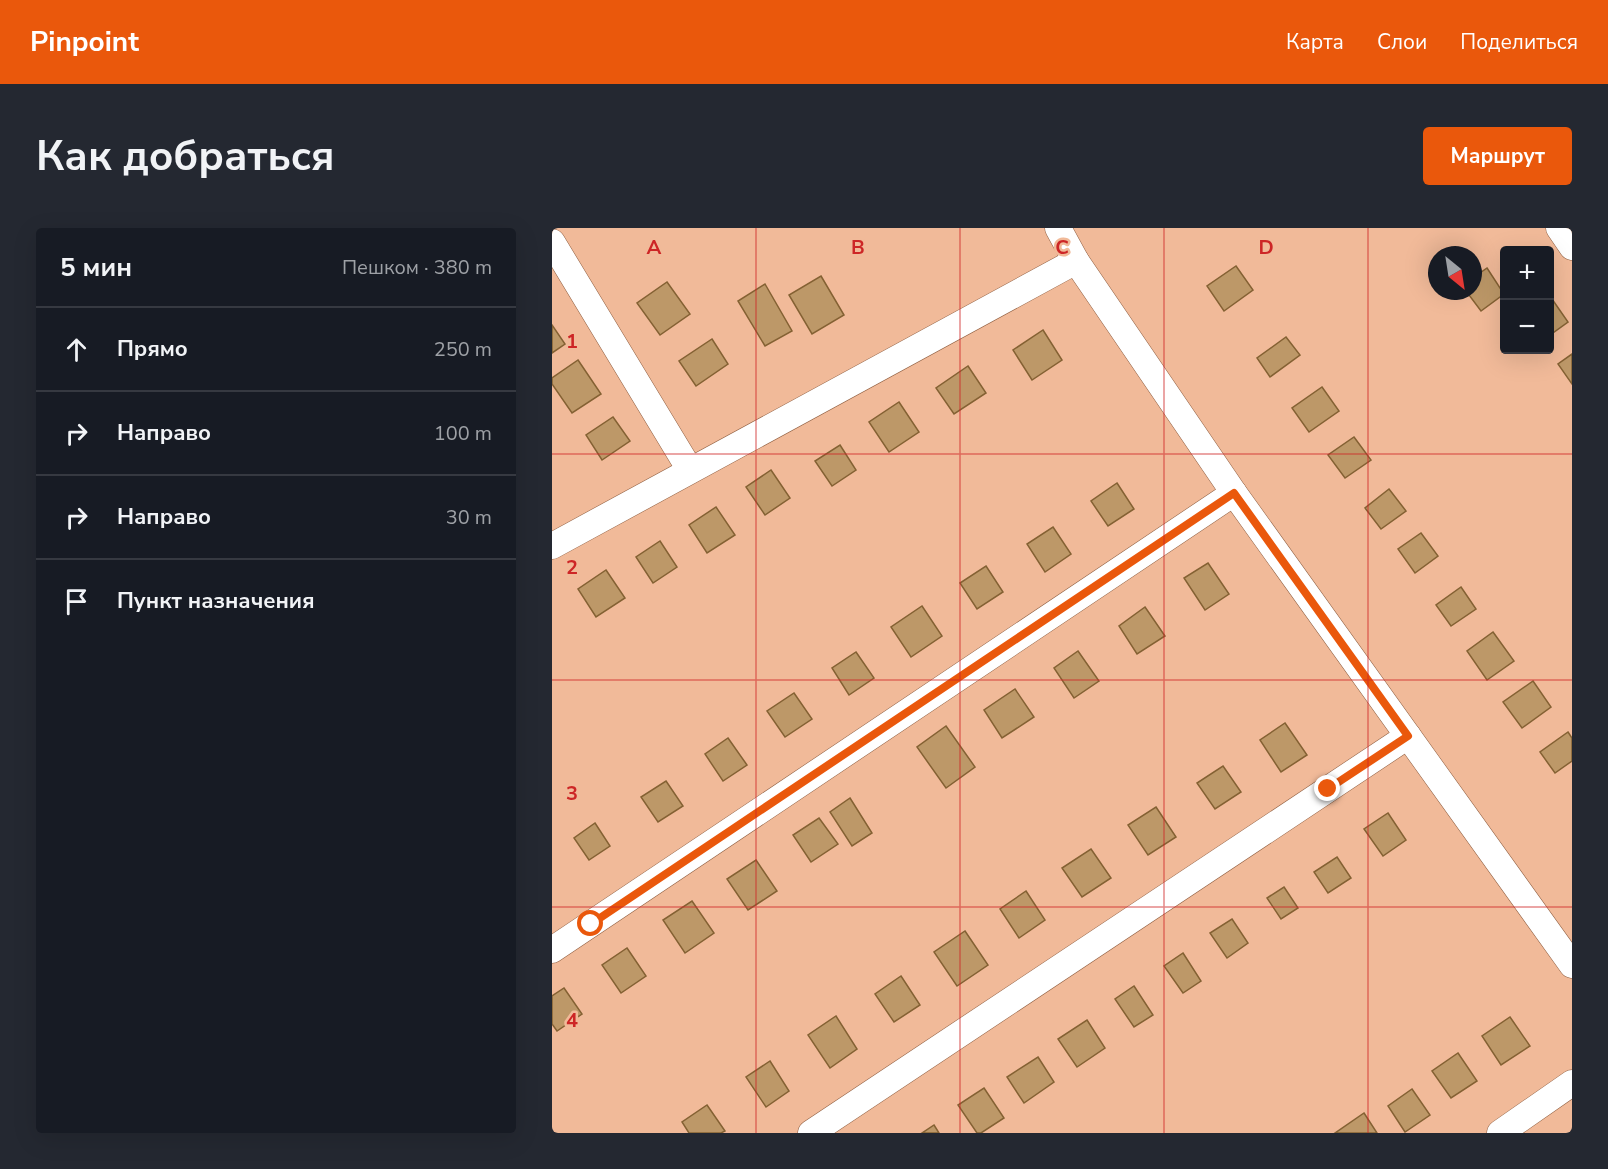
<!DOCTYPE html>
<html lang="ru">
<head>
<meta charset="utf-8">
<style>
  :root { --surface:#171b24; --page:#242831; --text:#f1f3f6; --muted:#9ea1a6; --line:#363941; --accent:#ea580c }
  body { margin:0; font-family:"Nunito Sans",sans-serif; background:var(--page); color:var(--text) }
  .controls { position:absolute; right:18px; top:18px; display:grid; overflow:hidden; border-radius:6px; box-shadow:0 6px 24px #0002 }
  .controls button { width:54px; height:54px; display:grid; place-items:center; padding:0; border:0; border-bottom:2px solid var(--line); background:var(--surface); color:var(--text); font:30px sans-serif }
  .compass { position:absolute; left:876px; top:18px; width:54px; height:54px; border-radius:50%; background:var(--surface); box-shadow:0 6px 24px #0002; rotate:150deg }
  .stop { position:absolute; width:18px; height:18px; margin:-14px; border:4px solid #ea580c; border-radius:50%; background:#fff }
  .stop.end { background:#ea580c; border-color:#fff; box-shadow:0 2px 6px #0008 }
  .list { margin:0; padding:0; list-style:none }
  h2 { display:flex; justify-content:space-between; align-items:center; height:78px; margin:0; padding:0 24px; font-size:26px }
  h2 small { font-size:20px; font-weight:400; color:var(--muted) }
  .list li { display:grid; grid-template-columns:39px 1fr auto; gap:18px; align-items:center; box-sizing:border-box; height:84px; padding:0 24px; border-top:2px solid var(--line) }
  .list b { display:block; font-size:22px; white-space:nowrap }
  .list em { font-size:20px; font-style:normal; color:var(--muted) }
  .icon { flex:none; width:33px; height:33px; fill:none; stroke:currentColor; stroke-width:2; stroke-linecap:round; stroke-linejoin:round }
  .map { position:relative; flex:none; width:1020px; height:905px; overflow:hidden; border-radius:6px }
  header { display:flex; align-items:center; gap:36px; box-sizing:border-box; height:84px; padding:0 30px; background:var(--accent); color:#fff }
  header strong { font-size:28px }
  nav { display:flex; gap:33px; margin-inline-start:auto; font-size:21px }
  .intro { display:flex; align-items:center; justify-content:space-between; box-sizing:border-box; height:144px; padding:0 36px }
  h1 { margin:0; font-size:42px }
  .button { padding:15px 27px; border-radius:6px; background:var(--accent); color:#fff; font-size:21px; font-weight:700 }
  main { display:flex; gap:36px; padding:0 36px }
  aside { flex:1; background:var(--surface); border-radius:6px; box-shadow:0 6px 24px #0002 }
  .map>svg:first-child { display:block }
</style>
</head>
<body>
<header>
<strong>Pinpoint</strong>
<nav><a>Карта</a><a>Слои</a><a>Поделиться</a></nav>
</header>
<div class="intro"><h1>Как добраться</h1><a class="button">Маршрут</a></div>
<main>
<aside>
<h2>5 мин<small>Пешком · 380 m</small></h2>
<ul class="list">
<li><svg class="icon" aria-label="ahead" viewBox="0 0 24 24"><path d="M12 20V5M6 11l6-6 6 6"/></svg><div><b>Прямо</b></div><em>250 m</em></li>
<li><svg class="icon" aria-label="right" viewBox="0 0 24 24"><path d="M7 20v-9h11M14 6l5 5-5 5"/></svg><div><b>Направо</b></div><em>100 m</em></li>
<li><svg class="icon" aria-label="right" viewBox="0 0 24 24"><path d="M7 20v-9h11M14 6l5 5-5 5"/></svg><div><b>Направо</b></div><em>30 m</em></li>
<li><svg class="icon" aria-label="arrive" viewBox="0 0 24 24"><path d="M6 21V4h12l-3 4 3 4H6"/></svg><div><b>Пункт назначения</b></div></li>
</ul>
</aside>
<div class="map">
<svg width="1020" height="905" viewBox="0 0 1020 905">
  <rect width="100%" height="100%" fill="#f1ba99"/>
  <!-- building -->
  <g fill="#bd9868" stroke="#846133" stroke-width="1.5">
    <path d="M684,38l17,24 -29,21 -17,-25z"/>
    <path d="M935,40l17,26 -23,17 -15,-20h7v-13z"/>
    <path d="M269,48l23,39 -32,19 -23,-39z"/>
    <path d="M115,54l23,32 -30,21 -23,-32z"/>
    <path d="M213,56l27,47 -27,15 -27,-45z"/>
    <path d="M1000,71l16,23 -18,13v-35z"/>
    <path d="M0,97l13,19 -13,9z"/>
    <path d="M491,102l19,30 -30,20 -19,-30z"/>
    <path d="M734,109l14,18 -30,22 -13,-19z"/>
    <path d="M160,111l16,25 -32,22 -17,-25z"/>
    <path d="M1020,126v30l-14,-20z"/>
    <path d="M26,132l23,34 -29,19 -20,-29v-6z"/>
    <path d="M416,138l18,27 -32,21 -18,-26z"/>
    <path d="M770,159l17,24 -30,21 -17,-24z"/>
    <path d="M347,174l20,30 -30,20 -20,-30z"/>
    <path d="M61,189l17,24 -28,19 -16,-25z"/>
    <path d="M802,209l17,23 -26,18 -17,-23z"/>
    <path d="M288,217l16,25 -24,16 -17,-25z"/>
    <path d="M219,242l19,28 -25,17 -19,-28z"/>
    <path d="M565,255l17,26 -26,17 -17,-25z"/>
    <path d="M837,261l17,22 -25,18 -16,-21z"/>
    <path d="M164,279l19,28 -28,18 -18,-28z"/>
    <path d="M501,299l18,27 -26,18 -18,-28z"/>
    <path d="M869,305l17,23 -23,17 -17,-24z"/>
    <path d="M108,313l17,26 -24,16 -17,-26z"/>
    <path d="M656,335l21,31 -24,16 -21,-32z"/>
    <path d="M434,338l17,26 -26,17 -17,-26z"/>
    <path d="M54,342l19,28 -29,19 -18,-28z"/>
    <path d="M909,359l15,22 -25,17 -15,-21z"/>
    <path d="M370,378l20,30 -31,21 -20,-30z"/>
    <path d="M593,379l20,29 -28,18 -18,-28z"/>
    <path d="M941,404l21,29 -27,19 -20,-29z"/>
    <path d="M526,423l21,30 -25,17 -20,-30z"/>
    <path d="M304,424l18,26 -25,17 -17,-27z"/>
    <path d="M981,453l18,26 -29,21 -19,-26z"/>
    <path d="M463,461l19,28 -32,21 -18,-28z"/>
    <path d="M242,465l18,26 -27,18 -18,-26z"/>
    <path d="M733,495l22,32 -26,17 -21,-32z"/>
    <path d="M394,498l29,41 -29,21 -29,-41z"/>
    <path d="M1016,504l4,6v23l-17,12 -15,-21z"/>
    <path d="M176,510l19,27 -24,16 -18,-27z"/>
    <path d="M671,538l18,26 -26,17 -18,-26z"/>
    <path d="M114,553l17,25 -25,16 -17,-25z"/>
    <path d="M298,570l22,35 -20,13 -22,-34z"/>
    <path d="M604,579l20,30 -28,18 -20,-30z"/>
    <path d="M836,585l18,27 -23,16 -19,-27z"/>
    <path d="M267,590l19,26 -27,18 -18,-27z"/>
    <path d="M43,595l15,23 -21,14 -15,-22z"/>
    <path d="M539,621l20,29 -29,19 -20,-29z"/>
    <path d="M785,629l14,21 -23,15 -14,-21z"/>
    <path d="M204,632l21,31 -29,19 -21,-31z"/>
    <path d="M732,659l14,21 -17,11 -14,-21z"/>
    <path d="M474,663l19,29 -26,18 -19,-29z"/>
    <path d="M140,673l22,32 -29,20 -22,-33z"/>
    <path d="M680,691l16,24 -21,15 -17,-25z"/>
    <path d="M413,703l23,34 -31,21 -23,-34z"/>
    <path d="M75,720l19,28 -25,17 -19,-28z"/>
    <path d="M631,725l18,28 -18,12 -19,-27z"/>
    <path d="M349,748l19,29 -26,17 -19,-28z"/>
    <path d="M582,758l19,29 -19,12 -19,-28z"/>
    <path d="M12,760l18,26 -25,17 -5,-7v-28z"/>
    <path d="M284,788l21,33 -27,19 -22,-33z"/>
    <path d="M958,789l20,29 -29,19 -19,-29z"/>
    <path d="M535,792l18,28 -28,19 -19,-28z"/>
    <path d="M906,825l19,28 -26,17 -19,-27z"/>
    <path d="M486,829l16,25 -30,21 -17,-26z"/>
    <path d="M218,833l19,30 -23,16 -20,-30z"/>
    <path d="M432,860l20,30 -23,15h-4l-19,-28z"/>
    <path d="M860,861l18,26 -25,17 -17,-26z"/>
    <path d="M155,877l18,26 -4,2h-32l-7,-11z"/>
    <path d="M812,885l13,20h-42z"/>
    <path d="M382,897l5,8h-17z"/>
  </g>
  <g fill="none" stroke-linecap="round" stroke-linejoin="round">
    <defs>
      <g id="minor">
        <path d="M506,0l18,33 158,232 338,472"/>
        <path d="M1007,0l13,19"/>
        <path d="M0,14l138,228"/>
        <path d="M0,318l524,-285"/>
        <path d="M0,722l682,-457"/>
        <path d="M259,905l597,-397"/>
        <path d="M948,905l72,-50"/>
      </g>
    </defs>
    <!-- minor casing -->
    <use href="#minor" stroke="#905f41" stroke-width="27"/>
    <!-- minor -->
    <use href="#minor" stroke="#fff" stroke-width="26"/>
  </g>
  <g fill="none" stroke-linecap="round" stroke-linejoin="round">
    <!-- route -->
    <path stroke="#ea580c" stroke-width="8" d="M39,696l643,-431 174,243 -80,53"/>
  </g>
  <!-- grid -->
  <path fill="none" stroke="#cd2626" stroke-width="1.5" stroke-opacity="0.55" d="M204,0v905M408,0v905M612,0v905M816,0v905M0,226h1020M0,452h1020M0,679h1020"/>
  <g font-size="20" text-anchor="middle" font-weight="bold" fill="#cd2626" stroke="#f1ba99" stroke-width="5" stroke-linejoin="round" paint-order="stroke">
    <text x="102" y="26">A</text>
    <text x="306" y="26">B</text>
    <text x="510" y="26">C</text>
    <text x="714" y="26">D</text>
    <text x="20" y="120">1</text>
    <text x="20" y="346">2</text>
    <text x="20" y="572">3</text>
    <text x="20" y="799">4</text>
  </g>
</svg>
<div class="controls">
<button>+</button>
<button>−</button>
</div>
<svg class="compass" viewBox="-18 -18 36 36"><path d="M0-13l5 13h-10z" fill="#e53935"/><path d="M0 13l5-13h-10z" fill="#9ea1a6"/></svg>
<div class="stop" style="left:39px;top:696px"></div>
<div class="stop end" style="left:776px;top:561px"></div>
</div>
</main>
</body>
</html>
